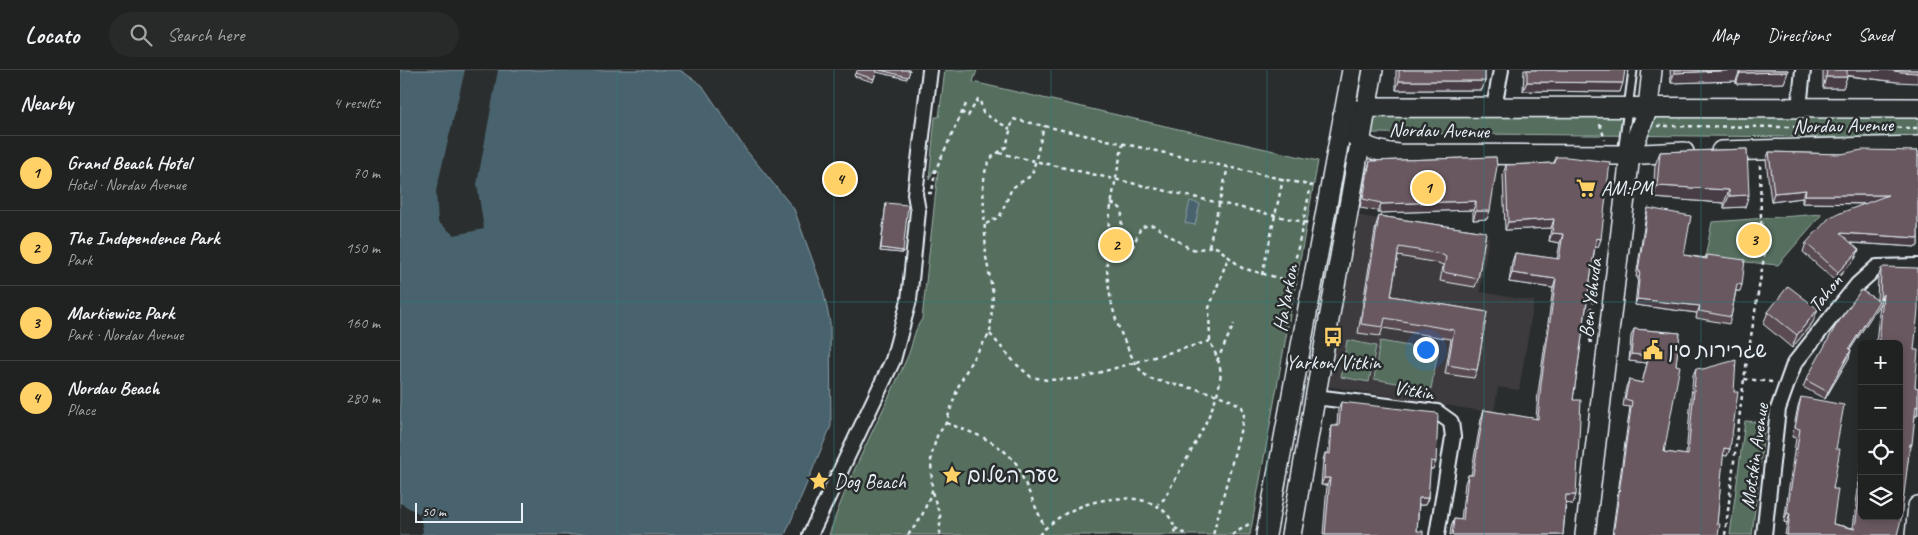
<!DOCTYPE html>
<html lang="en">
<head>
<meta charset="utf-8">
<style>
  :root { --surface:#202222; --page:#282a2a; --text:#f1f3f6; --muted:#a2a4a5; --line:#3d3f40; --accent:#ffd166 }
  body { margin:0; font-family:Caveat,"Playpen Sans Hebrew",sans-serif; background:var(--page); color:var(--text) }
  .controls { position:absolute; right:15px; bottom:15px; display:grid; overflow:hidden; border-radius:8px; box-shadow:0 2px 8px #0003 }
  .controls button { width:45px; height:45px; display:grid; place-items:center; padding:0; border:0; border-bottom:1px solid var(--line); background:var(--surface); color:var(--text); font:25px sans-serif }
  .scale { position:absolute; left:15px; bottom:12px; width:108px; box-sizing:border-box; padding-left:5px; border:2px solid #e8f1f8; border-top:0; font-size:14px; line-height:18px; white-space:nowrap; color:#e8f1f8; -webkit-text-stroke:4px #2a2d2e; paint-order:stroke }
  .you { position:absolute; left:1025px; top:279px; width:18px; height:18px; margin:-12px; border:4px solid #fff; border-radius:50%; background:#1a73e8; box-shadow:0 0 0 8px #1a73e833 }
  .badge { display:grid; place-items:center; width:32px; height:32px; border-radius:50%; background:var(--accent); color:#111; font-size:16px; font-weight:700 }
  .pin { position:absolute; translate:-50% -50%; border:2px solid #fff; box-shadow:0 1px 5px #0006 }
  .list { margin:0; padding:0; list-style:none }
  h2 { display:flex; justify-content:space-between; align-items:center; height:65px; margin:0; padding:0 20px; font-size:21px }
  h2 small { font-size:16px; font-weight:400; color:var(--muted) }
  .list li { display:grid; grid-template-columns:32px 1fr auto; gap:15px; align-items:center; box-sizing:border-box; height:75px; padding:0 20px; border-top:1px solid var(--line) }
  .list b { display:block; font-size:19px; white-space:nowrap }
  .list p { margin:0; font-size:16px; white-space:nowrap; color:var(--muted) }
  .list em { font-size:16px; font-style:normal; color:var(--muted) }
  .icon { flex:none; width:28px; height:28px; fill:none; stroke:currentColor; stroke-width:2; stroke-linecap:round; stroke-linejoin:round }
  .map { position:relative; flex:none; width:1518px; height:465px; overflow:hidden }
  header { display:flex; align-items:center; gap:30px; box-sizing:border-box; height:70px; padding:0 25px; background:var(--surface); border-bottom:1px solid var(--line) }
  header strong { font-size:24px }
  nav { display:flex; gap:28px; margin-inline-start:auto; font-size:18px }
  .search { width:350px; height:45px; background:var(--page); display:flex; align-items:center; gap:12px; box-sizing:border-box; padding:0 18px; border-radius:28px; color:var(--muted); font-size:19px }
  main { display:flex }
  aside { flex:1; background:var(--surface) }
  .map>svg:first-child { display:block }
</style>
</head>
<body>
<header>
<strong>Locato</strong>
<div class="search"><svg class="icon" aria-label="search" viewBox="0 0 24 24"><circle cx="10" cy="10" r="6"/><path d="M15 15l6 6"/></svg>Search here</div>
<nav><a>Map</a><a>Directions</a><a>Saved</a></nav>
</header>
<main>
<aside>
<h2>Nearby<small>4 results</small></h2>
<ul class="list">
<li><span class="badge">1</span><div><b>Grand Beach Hotel</b><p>Hotel · Nordau Avenue</p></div><em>70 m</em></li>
<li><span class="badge">2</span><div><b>The Independence Park</b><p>Park</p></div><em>150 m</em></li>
<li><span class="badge">3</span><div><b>Markiewicz Park</b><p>Park · Nordau Avenue</p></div><em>160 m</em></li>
<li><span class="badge">4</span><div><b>Nordau Beach</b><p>Place</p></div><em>280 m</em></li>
</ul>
</aside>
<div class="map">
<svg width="1518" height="465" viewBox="0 0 1518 465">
  <rect width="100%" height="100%" fill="#2a2d2e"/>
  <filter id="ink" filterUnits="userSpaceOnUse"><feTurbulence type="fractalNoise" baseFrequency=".02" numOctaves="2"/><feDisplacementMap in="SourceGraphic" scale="10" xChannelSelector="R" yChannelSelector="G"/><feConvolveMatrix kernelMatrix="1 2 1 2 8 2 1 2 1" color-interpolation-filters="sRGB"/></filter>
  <g filter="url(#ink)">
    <!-- built -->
    <path fill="#3d3a3d" d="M955,145l134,22 -9,55 54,9 -15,89 -21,-3 -4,26 -167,-27z"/>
    <!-- green -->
    <g fill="#546e5d" stroke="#9eb0aa">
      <path d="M545,0h32l-4,12 345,79 -68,374h-421c20,-62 52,-118 78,-177 6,-13 6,-27 15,-39l16,-148h-5l-4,9 6,-63h4z"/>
      <path d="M970,41l548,4v23l-549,-5z"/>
      <path d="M1422,144l-44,51 -73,-7 7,-36z"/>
      <path d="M947,270l29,6 -7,36 -28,-5z"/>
      <path d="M980,271l58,10 -7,38 -57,-10z"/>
      <path d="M1345,351l20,1 -13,113h-22z"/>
    </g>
    <!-- water -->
    <g fill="#49636e" stroke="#899ca5">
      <path d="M0,0h280l22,15 44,65 48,59 29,80 7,33 1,104 -46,109h-385z"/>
      <path d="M790,131l10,3 -5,21 -10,-2z"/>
    </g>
    <!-- pier -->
    <g fill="#2a2d2e">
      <path d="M65,0h33l-21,114 7,45 -30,6 -16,-13 -2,-31z"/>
      <path d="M0,433l20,11 3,18 -3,3h-20z"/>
    </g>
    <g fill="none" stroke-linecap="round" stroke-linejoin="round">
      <defs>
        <path id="lane" d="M1222,84l11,-84"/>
        <g id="street">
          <path d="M1094,37l7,-37"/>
          <path d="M1399,38l4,-38"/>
          <path d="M915,327l122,15 14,10 2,15 -16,98"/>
          <path d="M410,465l83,-175 16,-60 9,-89 -3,-17 15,-124"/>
          <path d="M1364,465l14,-126 16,-45 63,-79 20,-18 41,-1"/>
        </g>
        <g id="secondary">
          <path d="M943,46c14,29 24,35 56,38l223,1 62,-3"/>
          <path d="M943,46l24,-9 551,1"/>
          <path d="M1321,81l197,-5"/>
          <path d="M866,465l86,-465"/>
          <path d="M891,465l82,-465"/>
          <path d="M1185,465l45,-380 18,-47 4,-38"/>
          <path d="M1515,465l3,-29"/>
        </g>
      </defs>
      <!-- lane casing -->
      <use href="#lane" stroke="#e8f1f8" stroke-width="11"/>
      <!-- street casing -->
      <use href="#street" stroke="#e8f1f8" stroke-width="18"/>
      <!-- secondary casing -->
      <use href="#secondary" stroke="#e8f1f8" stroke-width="22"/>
      <!-- path -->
      <g stroke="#e8f1f8" stroke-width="2.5" stroke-dasharray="4 4" stroke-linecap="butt">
        <path d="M561,42l7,4 10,-17 2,1 3,13 27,16"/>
        <path d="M1200,54l5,16"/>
        <path d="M1257,56l261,2"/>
        <path d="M723,73c-14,68 -29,134 2,199 7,15 12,29 26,37 26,7 70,12 91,28l2,7 -2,10 -29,111"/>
        <path d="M599,83l309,70"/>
        <path d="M1360,95l1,54 3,38 -20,122 29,3"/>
        <path d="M528,123h4l3,-22 31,-67"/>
        <path d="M711,133l7,3 4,4 -1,29 2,11 9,-1 9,-22 12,-2 36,23 7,2 16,-4 6,2 24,20 55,15"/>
        <path d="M586,154l14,-8 12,-28 20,-13 12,-49"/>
        <path d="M809,176l19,-79"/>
        <path d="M862,205l21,-96"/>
        <path d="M891,211l20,-96"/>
        <path d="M590,264l26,30 15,13 16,3 30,-1 133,-38c3,8 8,17 10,26 6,32 -40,102 -56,132l-6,5"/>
        <path d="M810,271l-1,-33 19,-50"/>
        <path d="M1191,273c-4,-13 -1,-43 7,-53"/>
        <path d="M817,291l17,-37"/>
        <path d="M546,353c27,10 51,17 70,40l29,65"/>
        <path d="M532,422l8,23v20"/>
        <path d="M775,458l13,7"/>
        <path d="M508,465l13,-17 11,-27 -1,-34 6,-21 9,-13 12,-36 14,-27 18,-27 3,-39 -7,-37 -3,-71 3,-19 6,-10 14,-10 7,-28 300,67"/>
        <path d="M639,465c13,-15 33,-27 52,-32 31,-9 80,-8 85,32"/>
        <path d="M832,465l20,-13"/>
        <path d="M1325,465l19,-156"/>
      </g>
      <!-- lane -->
      <use href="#lane" stroke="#2a2d2e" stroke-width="7"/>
      <!-- street -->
      <use href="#street" stroke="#2a2d2e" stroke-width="14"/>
      <!-- secondary -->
      <use href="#secondary" stroke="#2a2d2e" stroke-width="19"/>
    </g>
    <!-- wall -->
    <g fill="#5a4c53" stroke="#e8f1f8">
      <path d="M458,0h52l-3,9 -31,-7 -3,10 -19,-6 1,-3z"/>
      <path d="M996,0h89v11l-3,9h-86z"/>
      <path d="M1124,0h101l-5,22 -97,-1z"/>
      <path d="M1270,0h118l-4,13 -48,1v-3l-65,2z"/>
      <path d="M1423,0h95l-21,12 -50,-6 -4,12h-20z"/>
      <path d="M1347,79l-2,58 -21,1v-5l-71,-5 2,-33 5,-13z"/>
      <path d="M1518,81v94l-1,2 -67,-4 9,7 -4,9 -20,22 -32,-29 3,-9 60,-39 -64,-1v-5l-31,4 -5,-42 3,-8 72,2z"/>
      <path d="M1096,87l-9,62 -14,1v-10l-95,3v-2l-18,-3 7,-38 3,-9z"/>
      <path d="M1156,87l45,82 -3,8h-3l-22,153v104l-7,-1 -3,32h-113l1,-8 3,-8 7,1 4,-37 3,-8h3l10,-56 3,-9 52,9 2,-26 15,-105 -44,-6 3,-20 3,-9 42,6 3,-16 -11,-2 2,-13 -46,2 -2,-56 3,-9 48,-2z"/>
      <path d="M486,133l17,48 -1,2 -22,-2z"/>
      <path d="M1248,138l36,47 22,3 1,-3 33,36h-4l-5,26 -2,7 -33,-6 1,-5 -62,-8 3,-28h-2l10,-62z"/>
      <path d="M979,146l107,16 -8,47 -3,8 -35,-6 3,-16 -5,-2 -40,-7 -7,40 96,16 -10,58 -3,8 -29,-4 6,-35 -68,-11 -3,8 -22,-3 18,-108z"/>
      <path d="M1481,199l33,81 1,37 3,1v27l-1,1h-2l-6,38 -12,81h-112l2,-12 -3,-1 12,-84 -4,-1 6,-31 3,-9 35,52 -3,40v35l20,4 9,-70v58l37,-172h-23l4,-41 -30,47 -1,8 -24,41 -22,-12 3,-7 71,-80 1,-22z"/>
      <path d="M1368,242l45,10 -21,26 -29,-24z"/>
      <path d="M1234,259l46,4 -16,119 22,3 7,-80 3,-7 34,81 -3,7 -4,-1 -6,69 1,11h-106l18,-128 -7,-1 3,-19 3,-7 13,3 5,-20 -18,-2 2,-25z"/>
      <path d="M941,332l92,67h-3l-2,29 -3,7h-6l-2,26 6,4h-100l4,-50h-6l2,-25 2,-7h3l2,-21 2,-6h5l1,-17z"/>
    </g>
    <!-- shaded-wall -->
    <g fill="#4a3e44" stroke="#e8f1f8">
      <path d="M1340,0l-4,11 -65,2 3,-10z"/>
      <path d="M1445,0h43l30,3v10l-21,-1 -54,-7z"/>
      <path d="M1388,2l-4,11 -48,1 4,-11z"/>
      <path d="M1426,7h21l-4,11h-20z"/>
      <path d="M999,11h86l-3,9h-86z"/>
      <path d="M1127,12l96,1 -3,9 -97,-1z"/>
      <path d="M1257,116l72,4 -5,13 -71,-5z"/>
      <path d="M1406,120l-4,8 -31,4 3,-9z"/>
      <path d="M1349,125l-4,12 -21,1 5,-12z"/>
      <path d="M1405,125h83l-3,9 -83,-1z"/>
      <path d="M1076,131l-3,9 -95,3 3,-9z"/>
      <path d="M1076,141h14l-3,8 -14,1z"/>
      <path d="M1154,149l-3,9 -46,2 3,-8z"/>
      <path d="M1152,163l11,1 -3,9 -11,-2z"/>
      <path d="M1440,163l78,5v7l-1,2 -80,-5z"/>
      <path d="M1196,168l5,1 -3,8h-5z"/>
      <path d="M481,178l22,3 -1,2 -22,-2z"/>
      <path d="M1459,180l-4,9 -20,22 3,-9z"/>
      <path d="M1112,203l44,6 -3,9 -44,-6z"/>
      <path d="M1337,214l5,1 -2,6h-5z"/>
      <path d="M1483,224l-3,9 -34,53 3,-7z"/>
      <path d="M1237,229l63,7 -3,7 -62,-8z"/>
      <path d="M1418,239l-5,13 -21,26 5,-13z"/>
      <path d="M1451,280l-2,8 -24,41 3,-7z"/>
      <path d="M1231,284l18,2 -2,7 -18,-2z"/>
      <path d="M1516,336l2,1 -1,9h-4z"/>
      <path d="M1510,374h2l-3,10z"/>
      <path d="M1324,378l6,1 -3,7 -5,-1z"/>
      <path d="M1031,391l5,1 -3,7 -5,-1z"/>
      <path d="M924,408h6l-3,7h-6z"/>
      <path d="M1166,425h10l-3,9 -10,-1z"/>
      <path d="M1019,428h9l-3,7h-8z"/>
      <path d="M1387,443l3,1 -3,9 -3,-1z"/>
    </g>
    <!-- building -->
    <g fill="#695861" stroke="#e8f1f8">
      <path d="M458,0h19l-3,9 -19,-6z"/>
      <path d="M480,0h30l-2,7z"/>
      <rect x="999" y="0" width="86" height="11"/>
      <path d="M1127,0h98l-2,13 -96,-1z"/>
      <path d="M1274,0h114v2l-48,1v-3l-66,3z"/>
      <path d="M1427,0h20v7h-21z"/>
      <path d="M1488,0h30v3l-17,-1z"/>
      <path d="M1347,79l2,46 -20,1v-6l-72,-4 3,-34z"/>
      <path d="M1462,80l56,1v87l-78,-5 19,17 -21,22 -32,-29 24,-26 58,-22h-83l1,-5 -32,3 -5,-41 72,2z"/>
      <path d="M1096,87l1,9 -7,45h-14v-10l-95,3v-1l-18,-4 7,-38z"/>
      <path d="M1156,87h11l43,5 -9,77 -5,-1 -23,162h8l-5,95h-10l-3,40h-111l2,-16 9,1 5,-45h5l11,-65 54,9 3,-35 15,-105 -44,-6 3,-20 44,6 4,-25 -11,-1 2,-14 -46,3 -2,-57 49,-2z"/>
      <path d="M486,133l22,2 -5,46 -22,-3z"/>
      <path d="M1248,138l43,8 -7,39 23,4v-4l38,5 -3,25 -5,-1 -6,33 -32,-6 1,-5 -63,-7 3,-28h-2z"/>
      <path d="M979,146l107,16 -8,47 -35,-7 3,-15 -5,-3 -42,-7 -8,49 96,16 -10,58 -29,-5 6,-35 -69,-12 -2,9 -22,-3z"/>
      <path d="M1484,197l34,1v42l-4,40h4l-3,37 3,1v19l-2,-1 -4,38h-2l-9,76 -4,15h-110l3,-21 -3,-1 13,-84 -5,-1 6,-31 43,8 -8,44h4l-7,40h5l-5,35 22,5 7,-54v41h37v-172h-20l4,-50 -3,5 1,-30z"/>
      <path d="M1388,216l30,23 -21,26 -29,-23z"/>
      <path d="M1461,220l18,11 -30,48 2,1 -23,42 -22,-12 29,-53z"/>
      <path d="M1234,259l46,4 -4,32 4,1 -16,86 24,3 8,-87 7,1 33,-9 -2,32h4l-8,57 -6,-1 -7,76h3l-2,11h-105l19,-134 -7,-2 4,-19 13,3 7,-27 -18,-2z"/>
      <path d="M941,332l95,11 2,2 -2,47 -5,-1 -3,37h-9l-2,33h6v4h-98l5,-57h-6l1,-25 5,1 2,-28h7z"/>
    </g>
  </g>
  <!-- grid -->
  <path fill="none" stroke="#25827c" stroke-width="1" stroke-opacity="0.55" d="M217,0v465M434,0v465M651,0v465M867,0v465M1084,0v465M1301,0v465M0,232h1518"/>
  <!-- icons -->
  <defs>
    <symbol id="supermarket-bare" viewBox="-9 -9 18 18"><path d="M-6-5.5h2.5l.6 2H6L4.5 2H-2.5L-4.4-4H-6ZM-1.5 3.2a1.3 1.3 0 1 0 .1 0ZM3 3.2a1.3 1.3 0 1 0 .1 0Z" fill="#ffd166" stroke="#2a2d2e" stroke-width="2.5" paint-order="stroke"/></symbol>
    <symbol id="bus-bare" viewBox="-9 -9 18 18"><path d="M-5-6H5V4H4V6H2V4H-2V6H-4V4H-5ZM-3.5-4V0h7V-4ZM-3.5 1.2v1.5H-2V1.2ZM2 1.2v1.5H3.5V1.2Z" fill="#ffd166" stroke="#2a2d2e" stroke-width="2.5" paint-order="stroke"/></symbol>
    <symbol id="civic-bare" viewBox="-9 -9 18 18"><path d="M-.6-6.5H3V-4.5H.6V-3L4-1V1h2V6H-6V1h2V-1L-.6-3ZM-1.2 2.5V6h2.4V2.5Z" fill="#ffd166" stroke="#2a2d2e" stroke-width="2.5" paint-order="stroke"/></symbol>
    <symbol id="sight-bare" viewBox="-9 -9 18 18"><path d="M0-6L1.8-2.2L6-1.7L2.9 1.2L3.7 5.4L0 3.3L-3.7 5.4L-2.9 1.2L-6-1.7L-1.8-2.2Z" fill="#ffd166" stroke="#2a2d2e" stroke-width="2.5" paint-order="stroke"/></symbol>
  </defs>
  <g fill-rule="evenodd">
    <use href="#supermarket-bare" x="1172" y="104" width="28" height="28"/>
    <use href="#bus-bare" x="919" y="253" width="28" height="28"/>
    <use href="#civic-bare" x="1239" y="266" width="28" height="28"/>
    <use href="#sight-bare" x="538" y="391" width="28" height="28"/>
    <use href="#sight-bare" x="405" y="397" width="28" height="28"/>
  </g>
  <g text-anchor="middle" stroke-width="5" stroke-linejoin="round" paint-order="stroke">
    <!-- street labels -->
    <g font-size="20" fill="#e8f1f8" stroke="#2a2d2e">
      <text transform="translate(1443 55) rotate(-1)" y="7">Nordau Avenue</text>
      <text transform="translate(1039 60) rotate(1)" y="7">Nordau Avenue</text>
      <text transform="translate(1425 223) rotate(-51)" y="7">Tahon</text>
      <text transform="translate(885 228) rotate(-80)" y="7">HaYarkon</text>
      <text transform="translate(1190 228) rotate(-83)" y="7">Ben Yehuda</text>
      <text transform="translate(1014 320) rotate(9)" y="7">Vitkin</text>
      <text transform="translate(1354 386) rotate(-82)" y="7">Motskin Avenue</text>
    </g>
    <!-- poi labels -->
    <g font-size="20" fill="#e8f1f8" stroke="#2a2d2e" text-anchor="start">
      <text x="1201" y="125">AM:PM</text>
      <text x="1268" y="287">שגרירות סין</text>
      <text x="933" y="299" text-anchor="middle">Yarkon/Vitkin</text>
      <text x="567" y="412">שער השלום</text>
      <text x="434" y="418">Dog Beach</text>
    </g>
  </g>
</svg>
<div class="controls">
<button>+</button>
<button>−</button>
<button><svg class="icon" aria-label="locate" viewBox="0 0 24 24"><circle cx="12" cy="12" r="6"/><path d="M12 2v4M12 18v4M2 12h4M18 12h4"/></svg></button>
<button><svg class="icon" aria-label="layers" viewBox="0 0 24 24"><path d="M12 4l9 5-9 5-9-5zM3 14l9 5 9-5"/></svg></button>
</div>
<div class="scale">50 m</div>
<div class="you"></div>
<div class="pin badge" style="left:1028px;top:118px">1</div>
<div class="pin badge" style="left:716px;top:175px">2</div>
<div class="pin badge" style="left:1354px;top:170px">3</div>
<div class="pin badge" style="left:440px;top:109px">4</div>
</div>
</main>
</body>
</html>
